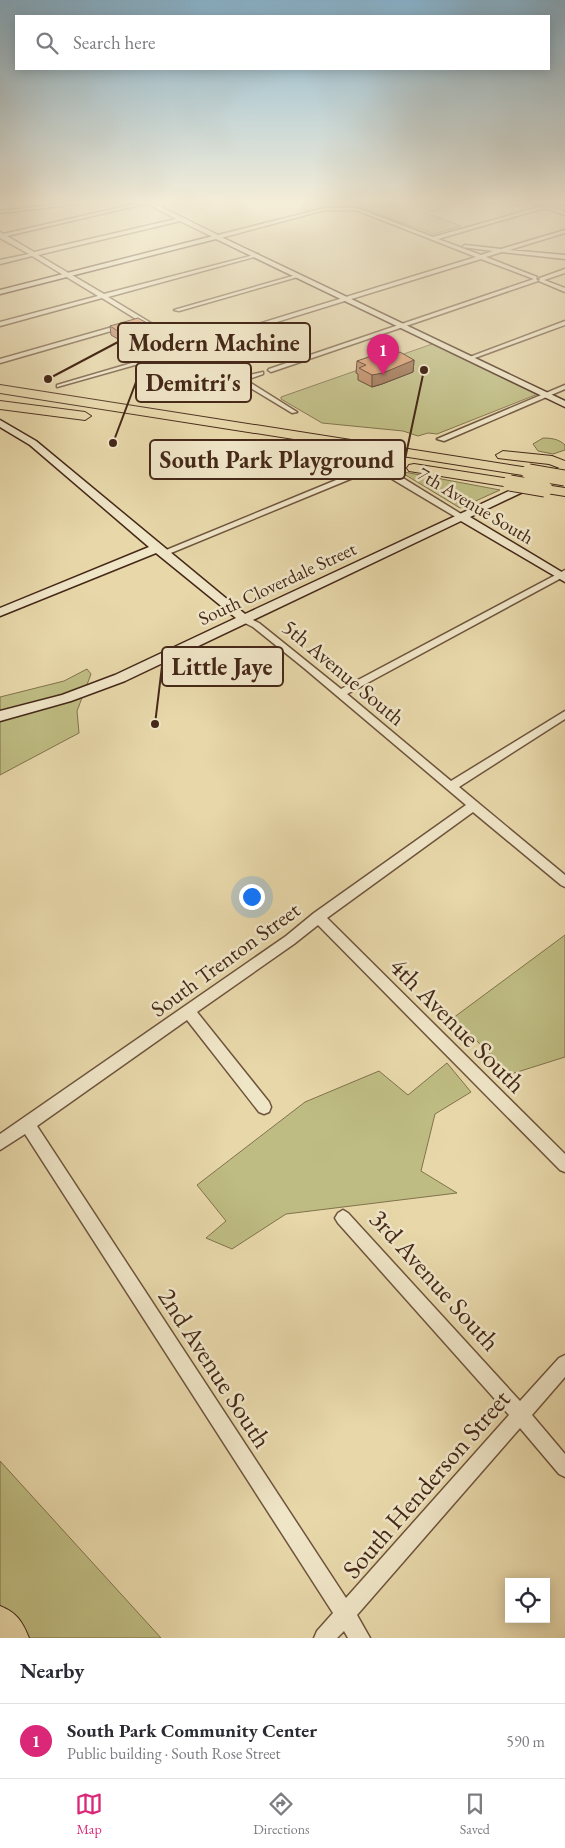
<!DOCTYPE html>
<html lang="en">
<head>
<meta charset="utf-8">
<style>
  :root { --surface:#fff; --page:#f7f7f7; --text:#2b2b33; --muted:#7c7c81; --line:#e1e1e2; --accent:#db2777 }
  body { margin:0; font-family:"EB Garamond",serif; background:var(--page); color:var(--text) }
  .controls { position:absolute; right:15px; bottom:15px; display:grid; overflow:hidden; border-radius:0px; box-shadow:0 2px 12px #0003 }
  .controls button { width:45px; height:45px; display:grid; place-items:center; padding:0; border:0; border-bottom:1px solid var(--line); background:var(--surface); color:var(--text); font:25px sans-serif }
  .you { position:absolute; left:251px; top:896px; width:18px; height:18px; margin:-12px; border:4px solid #fff; border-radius:50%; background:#1a73e8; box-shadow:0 0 0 8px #1a73e833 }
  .badge { display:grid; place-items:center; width:32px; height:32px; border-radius:50%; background:var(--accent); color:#fff; font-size:16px; font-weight:700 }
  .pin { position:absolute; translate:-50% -41px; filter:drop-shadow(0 1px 2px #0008) }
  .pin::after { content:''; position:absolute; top:26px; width:18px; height:15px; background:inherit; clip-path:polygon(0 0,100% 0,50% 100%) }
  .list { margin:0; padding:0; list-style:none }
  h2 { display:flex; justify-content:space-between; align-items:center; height:65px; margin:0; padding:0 20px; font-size:21px }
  h2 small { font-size:16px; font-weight:400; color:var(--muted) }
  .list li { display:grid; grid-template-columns:32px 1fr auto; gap:15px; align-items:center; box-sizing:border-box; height:75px; padding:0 20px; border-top:1px solid var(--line) }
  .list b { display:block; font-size:19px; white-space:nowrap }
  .list p { margin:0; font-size:16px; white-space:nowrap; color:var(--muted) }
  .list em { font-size:16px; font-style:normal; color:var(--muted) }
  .icon { flex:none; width:28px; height:28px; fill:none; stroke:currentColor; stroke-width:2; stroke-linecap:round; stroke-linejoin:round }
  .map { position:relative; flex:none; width:565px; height:1638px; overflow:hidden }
  .search { position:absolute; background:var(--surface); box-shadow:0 2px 12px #0003; left:15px; right:15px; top:15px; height:55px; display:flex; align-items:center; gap:12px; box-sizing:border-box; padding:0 18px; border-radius:0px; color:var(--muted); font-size:19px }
  .sheet { height:140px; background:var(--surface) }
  nav { display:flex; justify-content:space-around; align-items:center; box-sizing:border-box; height:70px; border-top:1px solid var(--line); background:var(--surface); font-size:14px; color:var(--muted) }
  nav a { display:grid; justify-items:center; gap:2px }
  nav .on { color:var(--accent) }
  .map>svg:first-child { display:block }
</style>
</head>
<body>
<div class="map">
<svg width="565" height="1638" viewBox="0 0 565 1638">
  <rect width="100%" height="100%" fill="#e7d7a9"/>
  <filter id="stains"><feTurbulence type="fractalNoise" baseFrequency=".004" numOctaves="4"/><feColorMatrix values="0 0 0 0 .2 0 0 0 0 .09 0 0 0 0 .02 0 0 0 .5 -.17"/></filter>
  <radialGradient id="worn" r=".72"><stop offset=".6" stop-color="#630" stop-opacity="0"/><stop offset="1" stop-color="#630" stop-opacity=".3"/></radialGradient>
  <!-- green -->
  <g fill="#bebc82" stroke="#82724d">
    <path d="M412,202l47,2 -18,1 3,3 -18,5 35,13 -27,8 -75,-27h-20l2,-4z"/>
    <path d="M435,343l103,51 -101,40 -9,-1 -10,3 -15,-5 -81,-8 -41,-24v-2z"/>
    <path d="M543,438c8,0 16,1 22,7v5l-12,4 -15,-3 -5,-7z"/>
    <path d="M399,471l101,19 -40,18z"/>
    <path d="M87,669l4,5 -14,37 2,22 -79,42v-78l64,-16z"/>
    <path d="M565,935v122l-54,17 -58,-56z"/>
    <path d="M447,1063l24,29 -36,22 -14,57 36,22 -171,21 -54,35 -26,-11 20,-17 -29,-36 108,-83 74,-31 29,24z"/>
    <path d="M0,1461l161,177h-161z"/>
  </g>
  <!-- water -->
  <path fill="#98b8b0" stroke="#777e73" d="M207,200h358v6z"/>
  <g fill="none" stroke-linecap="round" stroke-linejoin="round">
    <!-- shore -->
    <path stroke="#6e7064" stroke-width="1" d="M470,200l95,1"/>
    <defs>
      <g id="street">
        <path d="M79,202l-2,2 -77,9v-2z"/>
        <path d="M144,202l9,1 65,32 107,-27h32l76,29 106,-30h9l17,5v3l-17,-6h-7l-103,30 43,16 12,-4 -31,-4 3,-2 36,4 64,-19v3l-56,17 56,5v4l-63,-7 -16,5 51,20 -1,2 2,2 -267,91 -3,-2 1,-1 265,-90 -53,-20 -263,81 -3,-2 1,-1 260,-80 -120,-47h-31l-108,29 -37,-18 -142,34 66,39 154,-40v2l-150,41 81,49 26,-6v2l-21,7 47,28 22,-5v2l-17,6 51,32 -5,1 -104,-63 -131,37v-2l126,-37 -81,-50 -102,28v-4l98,-26 -66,-40 -32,8v-4l29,-6 -29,-16v-6l3,2zM144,204l6,1 26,14 -142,33 -27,-16z"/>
        <path d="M565,269v4l-21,7 21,8v4l-26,-11 1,-3z"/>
        <path d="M296,275l5,1 -122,35 -5,-1z"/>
        <path d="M565,321v4l-93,34 -5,-1z"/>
        <path d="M123,324l3,2 -1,1 -125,36v-4z"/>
        <path d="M565,385v4l-121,52 -7,-2z"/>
        <path d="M358,471l7,2 -199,82h-6l-1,-2z"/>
        <path d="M392,475h6l68,42 -7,2 -67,-40z"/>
        <path d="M565,570v6l-218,118 104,87 114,-70v8l-106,68 106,88v12l-4,-2 -88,-73 -146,106 238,236v18l-5,-2 -242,-245 -24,19 -97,68 72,90 2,5 -2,5 -5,2 -5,-2 -72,-92 -150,106 309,472 163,-183 -171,-192 -3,-5 3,-5 5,-3 5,3 172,188 39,-43 6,-3v22l-33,38 33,39v23l-6,-3 -39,-46 -163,187 13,23h-22l-4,-7 -7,7h-23l3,-7 16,-18 -308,-479 -25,16v-16l286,-198 28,-23 152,-108 -162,-137 -51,-41 -12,-6v-4h6l12,6 82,66z"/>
      </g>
      <g id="secondary">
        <path d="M217,235l348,166v6l-349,-168 -216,55v-4z"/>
        <path d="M0,420l36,21 209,173 320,-149v7l-95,45 95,57v8l-104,-61 -336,160 -54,20 -71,20v-10l62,-16 53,-20 121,-57 -80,-65 -156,63v-8l149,-61 -119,-102 -30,-18z"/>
      </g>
      <g id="highway">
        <path d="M0,385l529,83 7,4 -7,4 -529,-83z"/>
        <path d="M0,401l85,11 6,4 -6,4 -85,-11z"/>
        <path d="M503,451l49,5 13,5v9l-16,-6 -51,-6 -2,-3z"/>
        <path d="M414,464l96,15 7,4 -7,4 -101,-16 -2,-3 2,-3z"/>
        <path d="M545,485l20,3v8l-25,-4 -2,-3z"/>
        <path d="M0,1606c17,7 22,15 29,32h-29z"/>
      </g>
    </defs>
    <!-- street casing -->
    <use href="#street" stroke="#6e543c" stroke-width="3"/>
    <!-- secondary casing -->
    <use href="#secondary" stroke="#452818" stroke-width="3"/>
    <!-- highway casing -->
    <use href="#highway" stroke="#452818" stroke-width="2"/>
    <!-- street -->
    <use href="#street" fill="#efe5c7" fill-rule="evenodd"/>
    <!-- secondary -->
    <use href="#secondary" fill="#efe5c7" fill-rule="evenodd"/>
    <!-- highway -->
    <use href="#highway" fill="#e7d7a9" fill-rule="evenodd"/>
    <defs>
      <path id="highway-bridge-far1" d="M529,472l8,1"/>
      <g id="highway-bridge">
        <path d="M529,472l36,6"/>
        <path d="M510,483l35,6"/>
      </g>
    </defs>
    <!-- highway-bridge-far1 casing -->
    <use href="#highway-bridge-far1" stroke="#452818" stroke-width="13" stroke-linecap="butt"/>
    <!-- highway-bridge casing -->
    <use href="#highway-bridge" stroke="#452818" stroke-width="17" stroke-linecap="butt"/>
    <!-- highway-bridge-far1 -->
    <use href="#highway-bridge-far1" stroke="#e7d7a9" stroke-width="12"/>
    <!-- highway-bridge -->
    <use href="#highway-bridge" stroke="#e7d7a9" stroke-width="15"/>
  </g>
  <!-- wall -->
  <g fill="#bc845f" stroke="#452818">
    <path d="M110,326l46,2v9l-28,8 -17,-10z"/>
    <path d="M391,356l23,4 -1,12 -31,12 -10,3 -14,-7v-6l-2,-1 1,-12z"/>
  </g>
  <!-- shaded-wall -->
  <g fill="#996c4d" stroke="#452818">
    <path d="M156,328v9l-28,8 -1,-8z"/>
    <path d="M414,360l-1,12 -31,12 -10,3v-12z"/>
  </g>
  <!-- building -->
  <g fill="#db9a6e" stroke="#452818">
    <path d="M138,318l18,10 -29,9 -17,-11z"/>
    <path d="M383,352l8,4 9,-4 14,8 -31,13 -11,2 -13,-7 7,-3 -9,-4z"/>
  </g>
  <!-- sky -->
  <linearGradient id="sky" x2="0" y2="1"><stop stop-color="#88b6d2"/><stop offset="0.47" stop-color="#f4edd8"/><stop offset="1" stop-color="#f4edd8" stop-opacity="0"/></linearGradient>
  <rect width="565" height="429" fill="url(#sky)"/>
  <g text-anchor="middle" stroke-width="5" stroke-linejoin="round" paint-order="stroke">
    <!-- far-street labels -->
    <g font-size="19" fill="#452818" stroke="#efe5c7">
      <text transform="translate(476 505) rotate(31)" y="7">7th Avenue South</text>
      <text transform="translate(277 583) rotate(-25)" y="7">South Cloverdale Street</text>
    </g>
    <!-- street labels -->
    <g font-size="22" fill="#452818" stroke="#efe5c7">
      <text transform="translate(344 672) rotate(40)" y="8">5th Avenue South</text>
      <text transform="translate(225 959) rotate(-36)" y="8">South Trenton Street</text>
    </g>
    <!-- near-street labels -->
    <g font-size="26" fill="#452818" stroke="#efe5c7">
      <text transform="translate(458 1025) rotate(45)" y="9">4th Avenue South</text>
      <text transform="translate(435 1280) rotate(48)" y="9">3rd Avenue South</text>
      <text transform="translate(215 1368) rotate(57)" y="9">2nd Avenue South</text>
      <text transform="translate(426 1484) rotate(-49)" y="9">South Henderson Street</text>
    </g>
  </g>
  <!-- callouts -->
  <path fill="none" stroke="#452818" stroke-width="2" d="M48 379L118 342M113 443L136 382M424 370L405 459M155 724L162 666"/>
  <g fill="#452818" stroke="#efe5c7" stroke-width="2">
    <circle cx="48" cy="379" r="5"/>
    <circle cx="113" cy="443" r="5"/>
    <circle cx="424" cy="370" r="5"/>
    <circle cx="155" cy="724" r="5"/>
  </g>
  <g fill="#efe5c7" stroke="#452818" stroke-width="2">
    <rect x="118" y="323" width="192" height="39" rx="5"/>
    <rect x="136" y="363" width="115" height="39" rx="5"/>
    <rect x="150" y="440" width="255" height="39" rx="5"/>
    <rect x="162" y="647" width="121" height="39" rx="5"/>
  </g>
  <g font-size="24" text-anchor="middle" font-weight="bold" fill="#452818">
    <text x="214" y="351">Modern Machine</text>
    <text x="193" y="391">Demitri's</text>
    <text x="277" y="468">South Park Playground</text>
    <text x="222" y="675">Little Jaye</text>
  </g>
  <rect width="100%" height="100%" filter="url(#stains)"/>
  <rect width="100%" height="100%" fill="url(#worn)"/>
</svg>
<div class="controls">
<button><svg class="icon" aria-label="locate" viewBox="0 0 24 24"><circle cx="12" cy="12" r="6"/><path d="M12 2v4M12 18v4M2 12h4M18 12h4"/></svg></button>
</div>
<div class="you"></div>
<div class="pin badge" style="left:383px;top:375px">1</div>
<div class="search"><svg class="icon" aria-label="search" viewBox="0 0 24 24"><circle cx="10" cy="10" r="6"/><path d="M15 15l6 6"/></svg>Search here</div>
</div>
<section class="sheet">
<h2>Nearby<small></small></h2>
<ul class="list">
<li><span class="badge">1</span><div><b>South Park Community Center</b><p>Public building · South Rose Street</p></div><em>590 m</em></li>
</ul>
</section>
<nav>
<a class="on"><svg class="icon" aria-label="map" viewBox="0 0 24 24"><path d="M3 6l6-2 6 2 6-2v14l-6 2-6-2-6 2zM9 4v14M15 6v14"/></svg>Map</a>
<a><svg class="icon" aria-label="directions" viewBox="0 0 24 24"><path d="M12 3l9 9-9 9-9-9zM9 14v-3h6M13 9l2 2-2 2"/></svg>Directions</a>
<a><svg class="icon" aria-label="saved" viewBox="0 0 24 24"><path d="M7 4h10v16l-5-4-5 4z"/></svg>Saved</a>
</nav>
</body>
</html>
